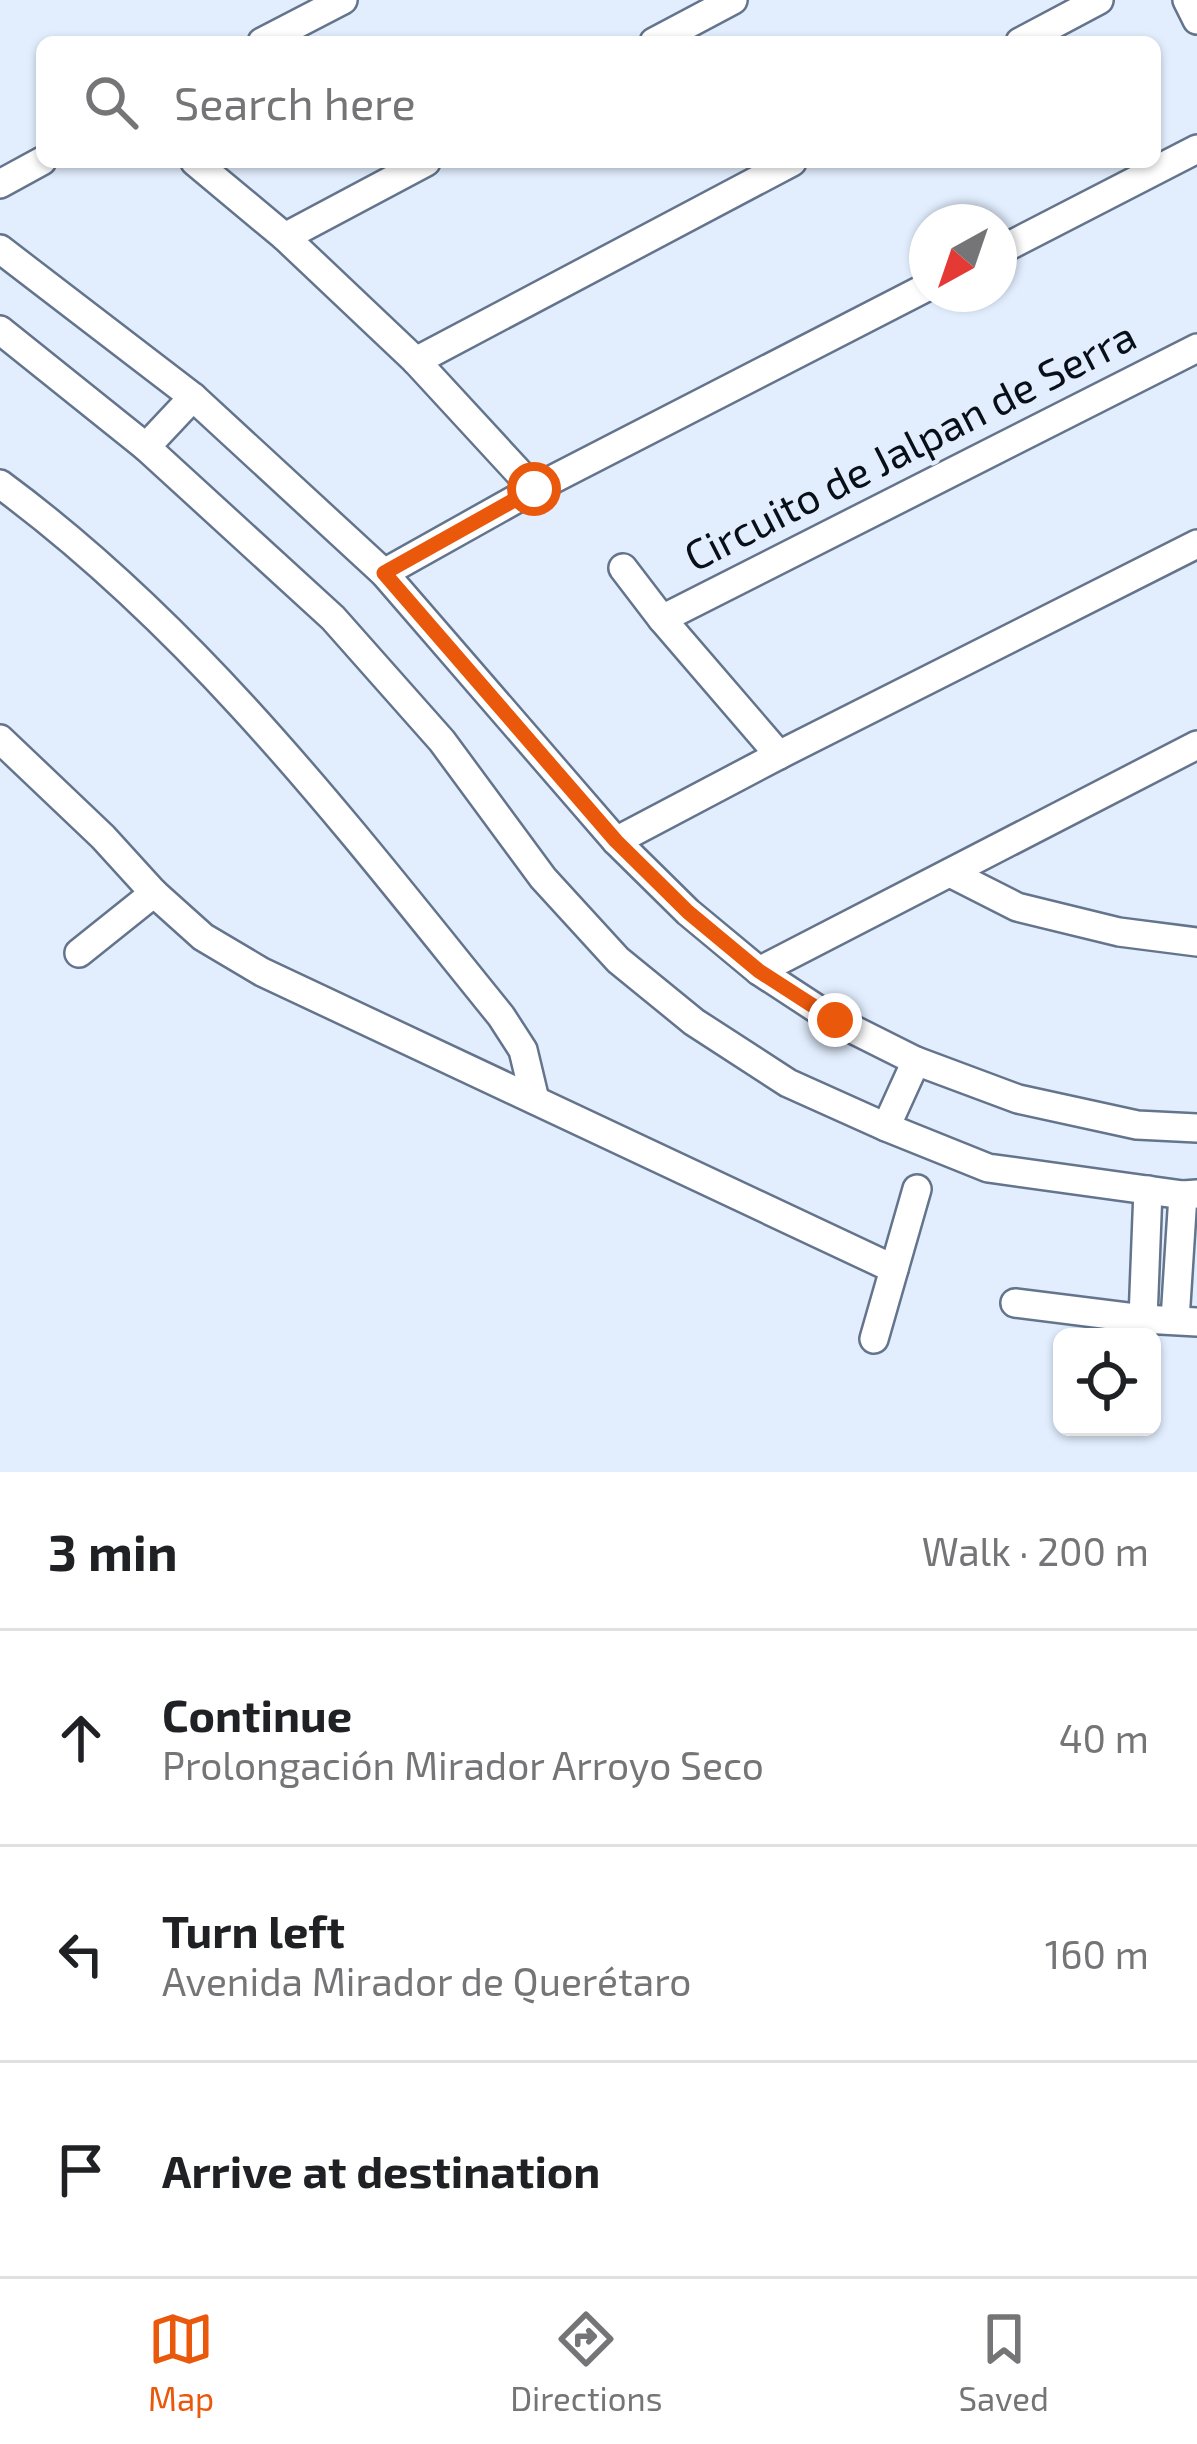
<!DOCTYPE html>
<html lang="en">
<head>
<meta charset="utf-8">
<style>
  :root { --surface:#fff; --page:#f6f6f6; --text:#202124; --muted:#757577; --line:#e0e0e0; --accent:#ea580c }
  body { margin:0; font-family:"Exo 2",sans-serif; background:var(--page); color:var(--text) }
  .controls { position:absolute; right:36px; bottom:36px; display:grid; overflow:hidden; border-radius:18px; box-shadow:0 3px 9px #0004 }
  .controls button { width:108px; height:108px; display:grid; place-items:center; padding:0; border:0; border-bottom:3px solid var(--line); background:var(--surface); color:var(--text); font:60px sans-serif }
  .compass { position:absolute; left:909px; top:204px; width:108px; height:108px; border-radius:50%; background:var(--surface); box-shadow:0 3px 9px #0004; rotate:220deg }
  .stop { position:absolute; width:36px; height:36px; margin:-27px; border:9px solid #ea580c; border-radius:50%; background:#fff }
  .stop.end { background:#ea580c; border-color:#fff; box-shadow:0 3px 12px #0008 }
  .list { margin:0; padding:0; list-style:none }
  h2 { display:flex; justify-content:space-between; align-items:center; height:156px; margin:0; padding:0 48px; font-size:51px }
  h2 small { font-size:39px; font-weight:400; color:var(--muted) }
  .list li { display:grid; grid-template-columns:78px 1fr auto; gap:36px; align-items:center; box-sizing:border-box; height:216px; padding:0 48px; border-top:3px solid var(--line) }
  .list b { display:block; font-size:45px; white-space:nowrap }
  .list p { margin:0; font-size:39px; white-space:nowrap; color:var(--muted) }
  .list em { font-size:39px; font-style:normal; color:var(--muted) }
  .icon { flex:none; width:66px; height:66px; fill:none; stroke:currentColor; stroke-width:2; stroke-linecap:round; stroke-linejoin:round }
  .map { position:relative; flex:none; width:1197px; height:1472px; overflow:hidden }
  .search { position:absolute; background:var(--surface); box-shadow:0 3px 9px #0004; left:36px; right:36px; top:36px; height:132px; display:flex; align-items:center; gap:30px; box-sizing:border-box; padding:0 42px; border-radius:18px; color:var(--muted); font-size:45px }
  .sheet { height:804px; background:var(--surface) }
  nav { display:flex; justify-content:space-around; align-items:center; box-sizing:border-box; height:168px; border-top:3px solid var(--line); background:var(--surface); font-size:33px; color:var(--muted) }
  nav a { display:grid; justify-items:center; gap:6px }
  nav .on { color:var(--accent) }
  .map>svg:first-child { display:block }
</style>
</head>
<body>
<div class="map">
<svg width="1197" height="1472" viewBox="0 0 1197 1472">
  <rect width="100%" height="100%" fill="#e2eefe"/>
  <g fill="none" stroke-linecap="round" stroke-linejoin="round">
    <defs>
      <g id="minor">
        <path d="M1187,0l10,20"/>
        <path d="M262,42l81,-42"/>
        <path d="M654,42l79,-42"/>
        <path d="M1020,42l79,-42"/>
        <path d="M195,162l90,75 131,124 118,128"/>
        <path d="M0,184l42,-23"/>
        <path d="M285,237l141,-75"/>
        <path d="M0,249l193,148 191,176 232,268 72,71 71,59 75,49 82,41 102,38 119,26 60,3"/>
        <path d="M999,251l198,-102"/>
        <path d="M0,330l146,117 187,171 109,123 101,137 75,82 76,62 94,61 98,44 102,41 195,27 14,-1"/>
        <path d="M416,361l376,-199"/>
        <path d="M146,447l47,-50"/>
        <path d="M0,484c198,146 348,343 501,532l22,34 12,50"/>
        <path d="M623,568l39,51 117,136"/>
        <path d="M384,573l150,-84 393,-202"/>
        <path d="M662,619l535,-271"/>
        <path d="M0,739l103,98 51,56 49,44 59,35 632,297"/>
        <path d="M616,841l163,-86 418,-211"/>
        <path d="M950,873l67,34 102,25 78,10"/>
        <path d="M79,953l75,-60"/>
        <path d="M759,971l438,-226"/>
        <path d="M886,1127l30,-66"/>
        <path d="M1015,1303l128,16 54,3"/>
        <path d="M1143,1319l5,-129"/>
        <path d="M1175,1320l8,-125"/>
        <path d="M874,1339l43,-150"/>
      </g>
    </defs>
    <!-- minor casing -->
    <use href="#minor" stroke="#63748c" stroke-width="32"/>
    <!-- minor -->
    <use href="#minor" stroke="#fff" stroke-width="27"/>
  </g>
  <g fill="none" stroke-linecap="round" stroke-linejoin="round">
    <!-- route -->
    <path stroke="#ea580c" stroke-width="15" d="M534,489l-150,84 232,268 72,71 71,59 76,49"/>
  </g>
  <g text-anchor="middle" stroke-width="9" stroke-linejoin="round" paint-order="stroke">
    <!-- street labels -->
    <g font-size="42" fill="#080f18" stroke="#e2eefe">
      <text transform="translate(910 446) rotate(-27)" y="15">Circuito de Jalpan de Serra</text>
    </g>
  </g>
</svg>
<div class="controls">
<button><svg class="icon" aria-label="locate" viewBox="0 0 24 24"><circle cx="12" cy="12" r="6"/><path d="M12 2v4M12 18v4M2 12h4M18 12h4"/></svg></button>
</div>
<svg class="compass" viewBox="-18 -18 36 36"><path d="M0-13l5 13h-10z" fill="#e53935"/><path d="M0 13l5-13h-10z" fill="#757577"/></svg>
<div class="stop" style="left:534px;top:489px"></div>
<div class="stop end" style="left:835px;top:1020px"></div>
<div class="search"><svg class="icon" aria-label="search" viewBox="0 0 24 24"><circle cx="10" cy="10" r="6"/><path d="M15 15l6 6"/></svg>Search here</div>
</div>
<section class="sheet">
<h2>3 min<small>Walk · 200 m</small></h2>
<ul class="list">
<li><svg class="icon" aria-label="ahead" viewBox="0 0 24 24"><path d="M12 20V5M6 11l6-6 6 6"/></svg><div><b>Continue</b><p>Prolongación Mirador Arroyo Seco</p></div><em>40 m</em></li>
<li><svg class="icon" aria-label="left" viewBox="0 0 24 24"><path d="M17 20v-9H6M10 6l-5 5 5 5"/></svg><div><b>Turn left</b><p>Avenida Mirador de Querétaro</p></div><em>160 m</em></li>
<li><svg class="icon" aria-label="arrive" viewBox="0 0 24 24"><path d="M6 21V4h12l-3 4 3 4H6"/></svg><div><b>Arrive at destination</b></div></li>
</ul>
</section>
<nav>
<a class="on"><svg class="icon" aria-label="map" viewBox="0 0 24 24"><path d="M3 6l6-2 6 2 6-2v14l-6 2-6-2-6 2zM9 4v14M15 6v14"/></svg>Map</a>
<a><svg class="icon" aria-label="directions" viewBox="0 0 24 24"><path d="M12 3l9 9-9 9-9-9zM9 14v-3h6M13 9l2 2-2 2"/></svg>Directions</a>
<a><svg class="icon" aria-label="saved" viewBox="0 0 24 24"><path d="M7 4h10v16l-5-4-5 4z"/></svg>Saved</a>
</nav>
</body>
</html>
